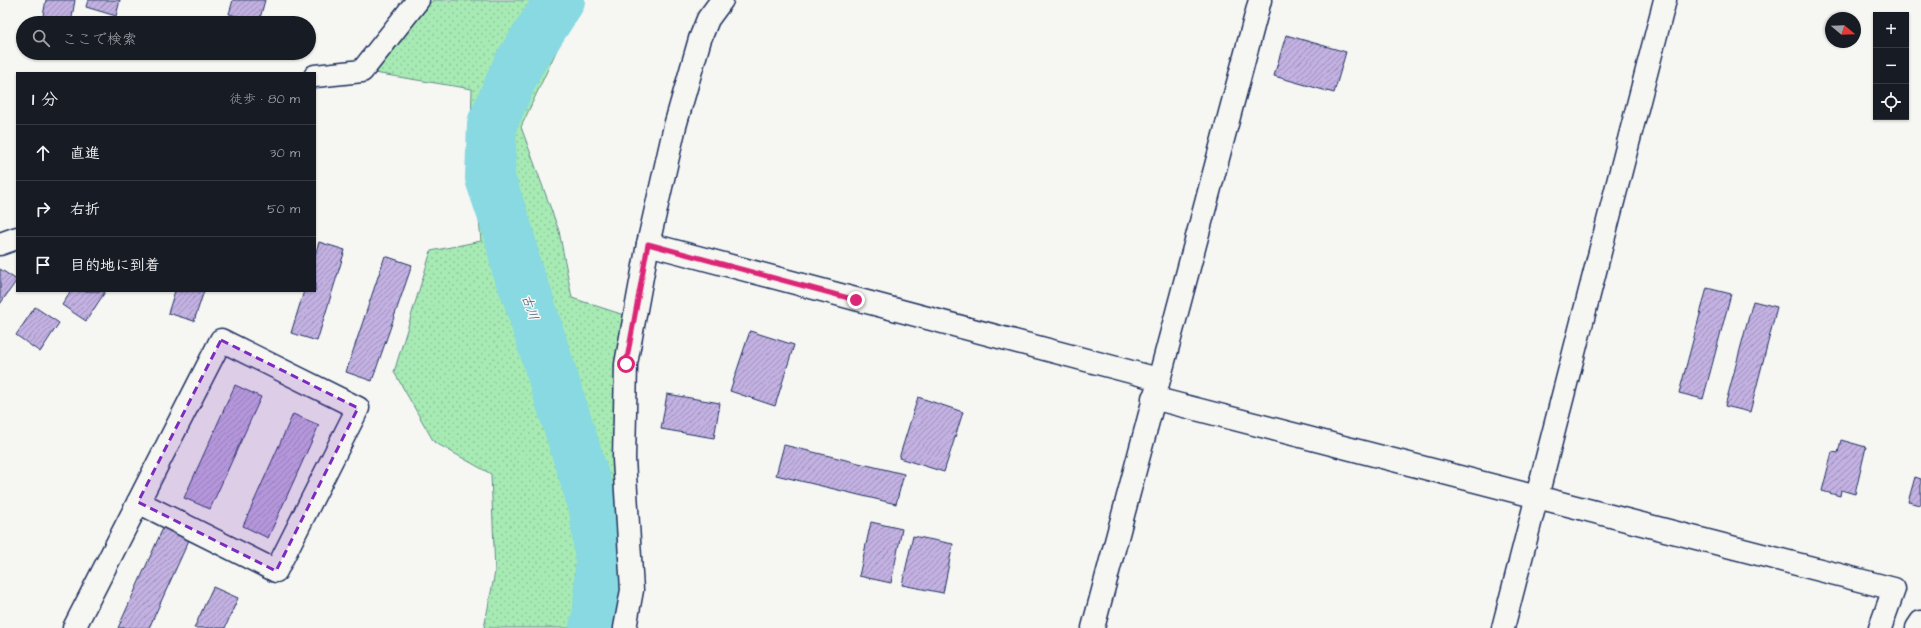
<!DOCTYPE html>
<html lang="ja">
<head>
<meta charset="utf-8">
<style>
  :root { --surface:#171b24; --page:#242831; --text:#f1f3f6; --muted:#9ea1a6; --line:#363941 }
  body { margin:0; font-family:"Architects Daughter","Klee One",sans-serif; background:var(--page); color:var(--text) }
  .controls { position:absolute; right:12px; top:12px; display:grid; overflow:hidden; border-radius:0px; box-shadow:0 1px 3px #0004 }
  .controls button { width:36px; height:36px; display:grid; place-items:center; padding:0; border:0; border-bottom:1px solid var(--line); background:var(--surface); color:var(--text); font:20px sans-serif }
  .compass { position:absolute; left:1825px; top:12px; width:36px; height:36px; border-radius:50%; background:var(--surface); box-shadow:0 1px 3px #0004; rotate:109deg }
  .stop { position:absolute; width:12px; height:12px; margin:-9px; border:3px solid #db2777; border-radius:50%; background:#fff }
  .stop.end { background:#db2777; border-color:#fff; box-shadow:0 1px 4px #0008 }
  .list { margin:0; padding:0; list-style:none }
  h2 { display:flex; justify-content:space-between; align-items:center; height:52px; margin:0; padding:0 16px; font-size:17px }
  h2 small { font-size:13px; font-weight:400; color:var(--muted) }
  .list li { display:grid; grid-template-columns:26px 1fr auto; gap:12px; align-items:center; box-sizing:border-box; height:56px; padding:0 16px; border-top:1px solid var(--line) }
  .list b { display:block; font-size:15px; white-space:nowrap }
  .list em { font-size:13px; font-style:normal; color:var(--muted) }
  .icon { flex:none; width:22px; height:22px; fill:none; stroke:currentColor; stroke-width:2; stroke-linecap:round; stroke-linejoin:round }
  .map { position:relative; flex:none; width:1921px; height:628px; overflow:hidden }
  .search { position:absolute; background:var(--surface); box-shadow:0 1px 3px #0004; left:16px; top:16px; width:300px; height:44px; display:flex; align-items:center; gap:10px; box-sizing:border-box; padding:0 14px; border-radius:22px; color:var(--muted); font-size:15px }
  .panel { position:absolute; background:var(--surface); box-shadow:0 1px 3px #0004; left:16px; top:72px; width:300px; height:220px; border-radius:0px }
  .map>svg:first-child { display:block }
</style>
</head>
<body>
<div class="map">
<svg width="1921" height="628" viewBox="0 0 1921 628">
  <defs>
    <pattern id="grass-dots" width="8" height="8" patternUnits="userSpaceOnUse"><rect width="8" height="8" fill="#a7eab4"/><path d="M2 2h.1M6 6h.1" fill="none" stroke="#8fc99d" stroke-width="1.8" stroke-linecap="round"/></pattern>
    <pattern id="building-hatch" width="6" height="6" patternUnits="userSpaceOnUse"><rect width="6" height="6" fill="#c2b1e1"/><path d="M-1 1l2-2M0 6l6-6M5 7l2-2" fill="none" stroke="#9d90ba"/></pattern>
  </defs>
  <rect width="100%" height="100%" fill="#f6f6f2"/>
  <filter id="ink" filterUnits="userSpaceOnUse"><feTurbulence type="fractalNoise" baseFrequency=".025" numOctaves="2"/><feDisplacementMap in="SourceGraphic" scale="8" xChannelSelector="R" yChannelSelector="G"/><feConvolveMatrix kernelMatrix="1 2 1 2 8 2 1 2 1" color-interpolation-filters="sRGB"/></filter>
  <g filter="url(#ink)">
    <!-- grass -->
    <path fill="url(#grass-dots)" stroke="#618c89" d="M433,0h152l-12,15 -52,112 38,104 13,67 52,17v313h-140l11,-56 -4,-98 -57,-32 -40,-70 37,-121 50,-10 -10,-106 1,-46 -110,-18z"/>
    <g fill="none" stroke-linecap="round" stroke-linejoin="round">
      <!-- river -->
      <path stroke="#88d9e1" stroke-width="50" d="M560,0l-42,65 -26,59 -2,54 19,56 8,36 10,25 67,213 6,53 -2,50 -4,17"/>
    </g>
    <!-- building -->
    <g fill="url(#building-hatch)" stroke="#1b2f5e">
      <path d="M46,0h29l-4,23 -29,-2z"/>
      <path d="M88,0h32l-4,16 -30,-9z"/>
      <path d="M233,0h32l-6,22 -30,-8z"/>
      <path d="M1286,35l60,17 -12,41 -60,-17z"/>
      <path d="M319,242l26,8 -28,91 -26,-8 13,-42h11v-36z"/>
      <path d="M385,256l27,9 -40,116 -26,-9z"/>
      <path d="M0,269l17,11 -17,24z"/>
      <path d="M1707,288l24,6 -28,105 -24,-6z"/>
      <path d="M71,291h32l2,1 -19,29 -24,-16z"/>
      <path d="M175,291h29l-10,30 -26,-8z"/>
      <path d="M1753,301l24,6 -27,105 -25,-6z"/>
      <path d="M35,307l24,16 -19,29 -24,-17z"/>
      <path d="M750,331l44,14 -19,61 -45,-15z"/>
      <path d="M235,385l26,12 -51,112 -26,-11z"/>
      <path d="M667,394l53,9 -6,35 -53,-9z"/>
      <path d="M918,397l45,15 -19,60 -45,-14z"/>
      <path d="M293,414l26,11 -51,113 -25,-12z"/>
      <path d="M1841,440l25,7 -11,47 -14,-4 -1,6 -18,-5 10,-39 6,1z"/>
      <path d="M784,445l120,29 -8,30 -120,-29z"/>
      <path d="M1915,477l6,2v26l-13,-3z"/>
      <path d="M168,517l26,12 -45,99h-31z"/>
      <path d="M871,522l31,7 -11,54 -32,-7z"/>
      <path d="M913,536l40,8 -10,49 -41,-8z"/>
      <path d="M213,587l25,11 -13,30h-31z"/>
    </g>
    <g fill="none" stroke-linecap="round" stroke-linejoin="round">
      <defs>
        <g id="street">
          <path d="M315,76l47,-5 56,-71"/>
          <path d="M0,244l17,-6"/>
          <path d="M648,244l510,135"/>
          <path d="M1153,398l741,191 -14,39"/>
          <path d="M74,628l127,-249 20,-39 137,68 -82,163 -138,-69"/>
          <path d="M625,628l7,-38 -8,-131 2,-95 22,-120 27,-118 25,-87 8,-20 14,-19"/>
          <path d="M1093,628l167,-628"/>
          <path d="M1503,628l162,-628"/>
          <path d="M1917,628l4,-6"/>
        </g>
      </defs>
      <!-- street casing -->
      <use href="#street" stroke="#1b2f5e" stroke-width="25"/>
      <!-- street -->
      <use href="#street" stroke="#f6f6f2" stroke-width="22"/>
    </g>
  </g>
  <g fill="none" stroke-linecap="round" stroke-linejoin="round" filter="url(#ink)">
    <!-- route -->
    <path stroke="#db2777" stroke-width="5" d="M626,364l22,-120 208,56"/>
  </g>
  <!-- marked area -->
  <path fill="#7b2cbf" fill-opacity="0.2" stroke="#7b2cbf" stroke-width="3" stroke-dasharray="8 5" stroke-linejoin="round" d="M221,340l137,68 -82,163 -138,-69z"/>
  <g text-anchor="middle" stroke-width="3" stroke-linejoin="round" paint-order="stroke">
    <!-- water labels -->
    <g font-size="13" font-style="italic" fill="#365a7f" stroke="#f6f6f2">
      <text transform="translate(531 307) rotate(71)" y="5">古川</text>
    </g>
  </g>
</svg>
<div class="controls">
<button>+</button>
<button>−</button>
<button><svg class="icon" aria-label="locate" viewBox="0 0 24 24"><circle cx="12" cy="12" r="6"/><path d="M12 2v4M12 18v4M2 12h4M18 12h4"/></svg></button>
</div>
<svg class="compass" viewBox="-18 -18 36 36"><path d="M0-13l5 13h-10z" fill="#e53935"/><path d="M0 13l5-13h-10z" fill="#9ea1a6"/></svg>
<div class="stop" style="left:626px;top:364px"></div>
<div class="stop end" style="left:856px;top:300px"></div>
<div class="search"><svg class="icon" aria-label="search" viewBox="0 0 24 24"><circle cx="10" cy="10" r="6"/><path d="M15 15l6 6"/></svg>ここで検索</div>
<section class="panel">
<h2>1 分<small>徒歩 · 80 m</small></h2>
<ul class="list">
<li><svg class="icon" aria-label="ahead" viewBox="0 0 24 24"><path d="M12 20V5M6 11l6-6 6 6"/></svg><div><b>直進</b></div><em>30 m</em></li>
<li><svg class="icon" aria-label="right" viewBox="0 0 24 24"><path d="M7 20v-9h11M14 6l5 5-5 5"/></svg><div><b>右折</b></div><em>50 m</em></li>
<li><svg class="icon" aria-label="arrive" viewBox="0 0 24 24"><path d="M6 21V4h12l-3 4 3 4H6"/></svg><div><b>目的地に到着</b></div></li>
</ul>
</section>
</div>
</body>
</html>
